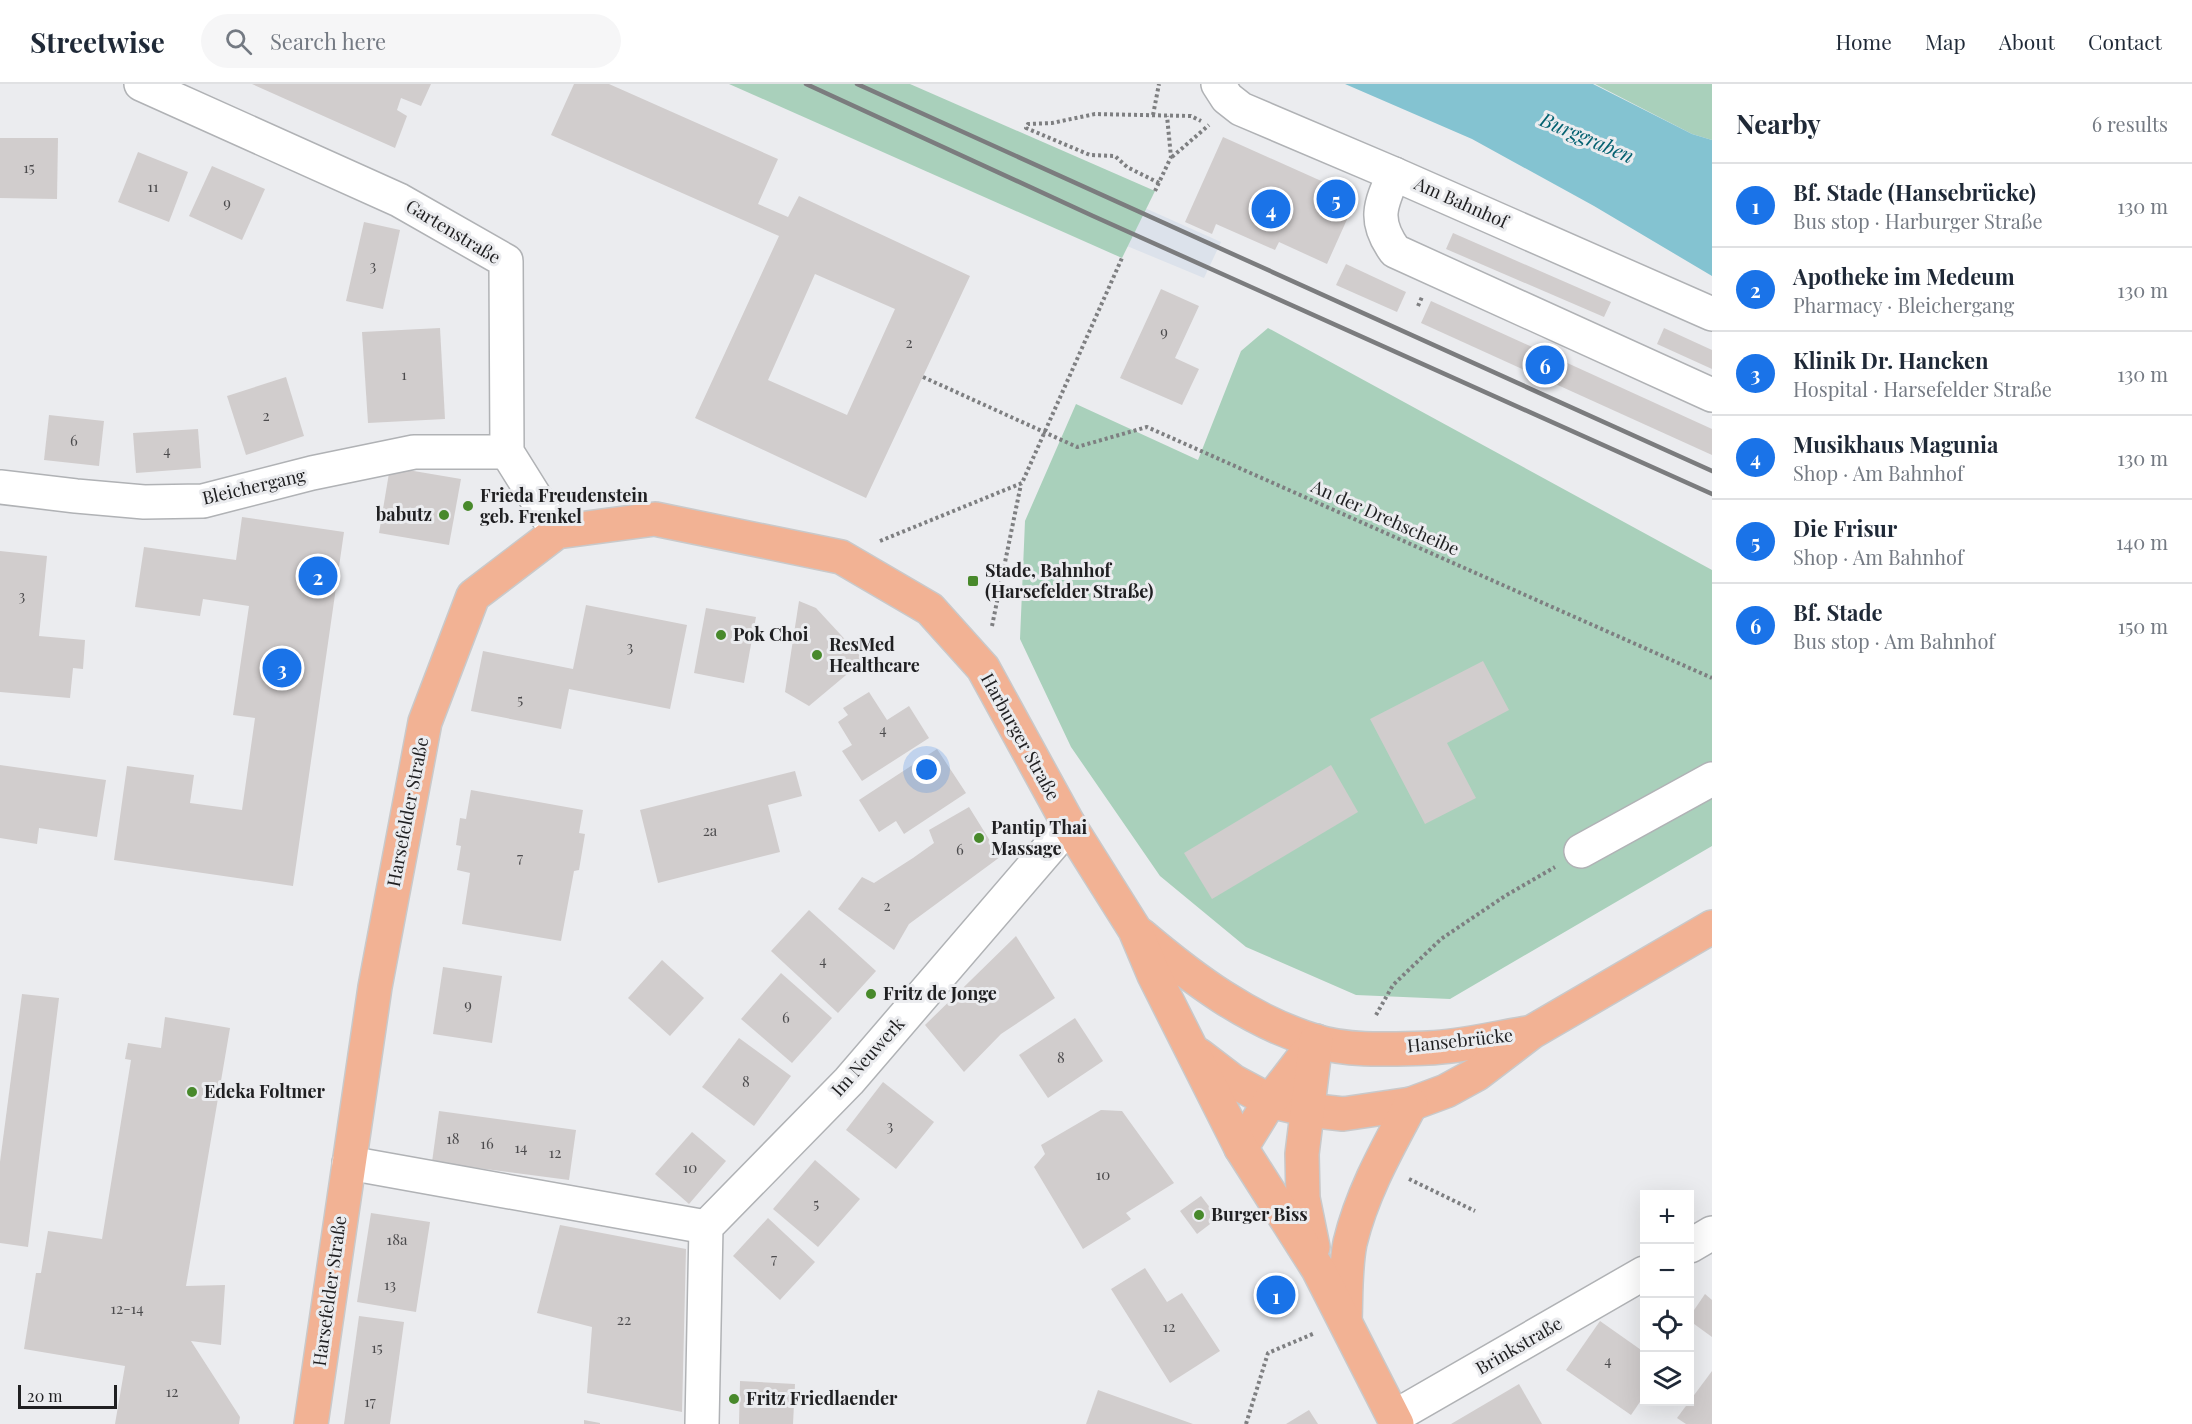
<!DOCTYPE html>
<html lang="en">
<head>
<meta charset="utf-8">
<style>
  :root { --surface:#fff; --page:#f6f6f7; --text:#1f2937; --muted:#747a83; --line:#e0e1e3; --accent:#1a73e8 }
  body { margin:0; font-family:"Playfair Display",serif; background:var(--page); color:var(--text) }
  .controls { position:absolute; right:18px; bottom:18px; display:grid; overflow:hidden; border-radius:0px; box-shadow:0 6px 24px #0002 }
  .controls button { width:54px; height:54px; display:grid; place-items:center; padding:0; border:0; border-bottom:2px solid var(--line); background:var(--surface); color:var(--text); font:30px sans-serif }
  .scale { position:absolute; left:18px; bottom:15px; width:99px; box-sizing:border-box; padding-left:6px; border:3px solid #202022; border-top:0; font-size:16px; line-height:21px; white-space:nowrap; color:#202022; -webkit-text-stroke:4px #ebecef; paint-order:stroke }
  .you { position:absolute; left:927px; top:686px; width:21px; height:21px; margin:-15px; border:4px solid #fff; border-radius:50%; background:#1a73e8; box-shadow:0 0 0 9px #1a73e833 }
  .badge { display:grid; place-items:center; width:39px; height:39px; border-radius:50%; background:var(--accent); color:#fff; font-size:20px; font-weight:700 }
  .pin { position:absolute; translate:-50% -50%; border:3px solid #fff; box-shadow:0 2px 6px #0006 }
  .list { margin:0; padding:0; list-style:none }
  h2 { display:flex; justify-content:space-between; align-items:center; height:78px; margin:0; padding:0 24px; font-size:26px }
  h2 small { font-size:20px; font-weight:400; color:var(--muted) }
  .list li { display:grid; grid-template-columns:39px 1fr auto; gap:18px; align-items:center; box-sizing:border-box; height:84px; padding:0 24px; border-top:2px solid var(--line) }
  .list b { display:block; font-size:22px; white-space:nowrap }
  .list p { margin:0; font-size:20px; white-space:nowrap; color:var(--muted) }
  .list em { font-size:20px; font-style:normal; color:var(--muted) }
  .icon { flex:none; width:33px; height:33px; fill:none; stroke:currentColor; stroke-width:2; stroke-linecap:round; stroke-linejoin:round }
  .map { position:relative; flex:none; width:1712px; height:1340px; overflow:hidden }
  header { display:flex; align-items:center; gap:36px; box-sizing:border-box; height:84px; padding:0 30px; background:var(--surface); border-bottom:2px solid var(--line) }
  header strong { font-size:28px }
  nav { display:flex; gap:33px; margin-inline-start:auto; font-size:21px }
  .search { width:420px; height:54px; background:var(--page); display:flex; align-items:center; gap:15px; box-sizing:border-box; padding:0 21px; border-radius:33px; color:var(--muted); font-size:22px }
  main { display:flex }
  aside { flex:1; background:var(--surface) }
  .map>svg:first-child { display:block }
</style>
</head>
<body>
<header>
<strong>Streetwise</strong>
<div class="search"><svg class="icon" aria-label="search" viewBox="0 0 24 24"><circle cx="10" cy="10" r="6"/><path d="M15 15l6 6"/></svg>Search here</div>
<nav><a>Home</a><a>Map</a><a>About</a><a>Contact</a></nav>
</header>
<main>
<div class="map">
<svg width="1712" height="1340" viewBox="0 0 1712 1340">
  <rect width="100%" height="100%" fill="#ebecef"/>
  <!-- built -->
  <path fill="#dce2eb" d="M867,0l354,158 -17,36 -195,-81z"/>
  <!-- green -->
  <g fill="#a9d0bb">
    <path d="M729,0h181l245,107 -33,67z"/>
    <path d="M1595,0h117v56l-20,-6z"/>
    <path d="M1268,244l444,242v276l-262,153 -94,-4 -110,-48 -86,-71 -89,-129 -51,-108 5,-118 51,-117 122,56 43,-109z"/>
  </g>
  <!-- water -->
  <path fill="#84c3d1" d="M1345,0h248l99,50 20,6v136l-118,-70 -122,-67z"/>
  <!-- building -->
  <g fill="#d1cdcd" fill-rule="evenodd">
    <path d="M252,0h179l-10,22 -20,-8 -4,12 10,6 -12,32z"/>
    <path d="M574,0h35l169,75 -20,45 30,13 11,-21 171,80 -104,222 -171,-80 84,-182 -228,-101zM815,190l80,35 -48,106 -79,-35z"/>
    <path d="M1223,53l134,60 -30,67 -48,-22 -4,8 -59,-26 -4,10 -27,-12z"/>
    <path d="M0,54h58l-1,61 -57,-1z"/>
    <path d="M138,68l50,20 -19,50 -51,-20z"/>
    <path d="M212,82l53,23 -23,51 -53,-24z"/>
    <path d="M364,138l36,8 -17,79 -37,-8z"/>
    <path d="M1453,149l158,69 -7,15 -158,-68z"/>
    <path d="M1346,180l60,28 -9,20 -61,-27z"/>
    <path d="M1161,205l38,17 -24,52 24,11 -17,36 -62,-27z"/>
    <path d="M1431,217l281,128v26l-291,-132z"/>
    <path d="M440,244l5,91 -77,4 -6,-91z"/>
    <path d="M1664,244l48,22v19l-55,-25z"/>
    <path d="M286,293l18,59 -58,19 -19,-59z"/>
    <path d="M49,331l55,6 -5,45 -55,-6z"/>
    <path d="M198,345l3,39 -65,5 -3,-40z"/>
    <path d="M390,383l71,12 -12,66 -70,-12z"/>
    <path d="M242,433l102,15 -51,354 -179,-26 13,-94 67,9 -4,28 52,7 13,-92 -22,-3 16,-109 -46,-7 -3,17 -65,-9 9,-60 92,13z"/>
    <path d="M0,467l47,5 -8,80 46,4 -2,29 -10,-1 -3,30 -70,-6z"/>
    <path d="M799,517l17,7 48,52 -55,46 -24,-14z"/>
    <path d="M586,521l101,20 -17,84 -101,-20 -8,40 -90,-18 12,-60 90,18z"/>
    <path d="M706,524l50,9 -12,66 -50,-10z"/>
    <path d="M1483,577l26,49 -62,33 29,55 -51,26 -55,-105z"/>
    <path d="M869,608l18,28 22,-14 20,32 -67,43 -20,-30 10,-6 -14,-23 10,-7 -5,-7z"/>
    <path d="M937,665l29,44 -62,41 -8,-13 -17,11 -20,-32z"/>
    <path d="M0,681l106,15 -9,57 -58,-9 -2,16 -37,-6z"/>
    <path d="M1331,681l27,47 -146,87 -28,-46z"/>
    <path d="M795,687l7,25 -34,9 12,47 -122,31 -18,-73z"/>
    <path d="M471,706l112,20 -4,23 6,1 -6,36 -5,1 -13,70 -99,-17 8,-51 -13,-3 4,-24 -5,-1 4,-27 6,1z"/>
    <path d="M969,723l31,50 -91,67 -15,26 -56,-41 24,-32 12,6 39,-25 21,-15 -5,-13z"/>
    <path d="M809,826l67,61 -38,42 -67,-62z"/>
    <path d="M1016,852l39,62 -54,36 -37,38 -39,-47z"/>
    <path d="M662,876l42,38 -34,38 -42,-38z"/>
    <path d="M443,883l59,9 -10,67 -59,-9z"/>
    <path d="M781,889l51,45 -40,45 -51,-44z"/>
    <path d="M22,910l37,4 -31,249 -28,-4v-81z"/>
    <path d="M165,933l65,11 -44,258 39,-1 -4,60 -30,-4 49,76 -1,7h-124l10,-58 -101,-17 12,-76h5l7,-42 54,8 29,-179 -6,-1 3,-16 33,5z"/>
    <path d="M1075,934l28,43 -55,37 -29,-43z"/>
    <path d="M739,954l52,38 -37,50 -52,-39z"/>
    <path d="M883,998l51,40 -38,47 -50,-39z"/>
    <path d="M1101,1026l21,1 52,72 -48,30 5,6 -48,30 -49,-82 11,-13 -4,-9z"/>
    <path d="M439,1027l137,19 -7,50 -137,-18z"/>
    <path d="M692,1048l34,29 -37,43 -34,-30z"/>
    <path d="M815,1076l45,39 -42,48 -45,-38z"/>
    <path d="M1201,1112l17,22 -21,16 -17,-23z"/>
    <path d="M371,1129l59,9 -14,90 -59,-10z"/>
    <path d="M768,1134l47,44 -35,38 -47,-44z"/>
    <path d="M560,1141l126,24 -4,163 -95,-19 5,-66 -55,-14z"/>
    <path d="M1145,1184l22,34 15,-9 38,58 -50,32 -59,-94z"/>
    <path d="M1705,1210l7,6v37l-22,-16v-5z"/>
    <path d="M359,1232l45,6 -14,102h-46z"/>
    <path d="M1600,1237l44,31v44l-13,19 -65,-45z"/>
    <path d="M1712,1287v53h-26l-9,-6z"/>
    <path d="M740,1297l55,3 -2,40h-54z"/>
    <path d="M1519,1300l23,40h-91z"/>
    <path d="M1098,1306l95,34h-107z"/>
    <path d="M1309,1326l9,14h-32z"/>
    <path d="M584,1336l16,3v1h-16z"/>
  </g>
  <g fill="none" stroke-linecap="round" stroke-linejoin="round">
    <defs>
      <g id="minor">
        <path d="M141,0l258,116 107,61 1,191 50,80"/>
        <path d="M1218,0l9,14 14,11 153,65 318,140"/>
        <path d="M1394,90c-14,31 -21,47 1,77l317,144"/>
        <path d="M0,403l76,9 68,6 59,-1 109,-28 102,-21h93"/>
        <path d="M1581,767l131,-72"/>
        <path d="M349,1079l357,64"/>
        <path d="M1690,1162l22,-13"/>
        <path d="M1394,1333l250,-144"/>
        <path d="M702,1340l4,-197 143,-146 220,-256"/>
      </g>
      <g id="major">
        <path d="M1141,851c52,44 108,86 174,106 35,11 77,8 113,7 33,-1 67,-10 99,-15"/>
        <path d="M1199,971l34,26 37,20 38,9 35,4 68,-10 35,-13 31,-17 55,-42 180,-105"/>
        <path d="M1241,1064l29,-47 46,-60"/>
        <path d="M1313,1163l-10,-49 -1,-44 14,-113"/>
        <path d="M1345,1237c1,-25 0,-53 5,-78 12,-50 37,-94 61,-139"/>
        <path d="M311,1340l64,-437 50,-265 48,-126 84,-64 98,-13 186,38 89,52 53,59 86,157 66,105 19,45 87,173 77,121 79,155"/>
      </g>
    </defs>
    <!-- minor casing -->
    <use href="#minor" stroke="#b0b2b5" stroke-width="36"/>
    <!-- major casing -->
    <use href="#major" stroke="#c9c9ca" stroke-width="36"/>
    <!-- path -->
    <g stroke="#7e7f81" stroke-width="4" stroke-dasharray="3 3" stroke-linecap="butt">
      <path d="M1153,31l6,-31"/>
      <path d="M1172,73l37,-32"/>
      <path d="M1159,99l-32,-16 -12,-11 -25,-1 -64,-27 2,-4 24,-1 43,-9 96,2 10,5"/>
      <path d="M1155,107l16,-34 -4,-41"/>
      <path d="M1418,222l4,-9"/>
      <path d="M923,293l154,70 70,-20 565,251"/>
      <path d="M880,457l142,-58 100,-225"/>
      <path d="M992,542l29,-142"/>
      <path d="M1376,931l17,-30 48,-46 64,-43 50,-29"/>
      <path d="M1409,1095l66,32"/>
      <path d="M1246,1340l22,-71 47,-20"/>
    </g>
    <!-- minor -->
    <use href="#minor" stroke="#fff" stroke-width="33"/>
    <!-- major -->
    <use href="#major" stroke="#f2b294" stroke-width="33"/>
    <!-- rail -->
    <g stroke="#7b7c7e" stroke-width="4.5">
      <path d="M806,0l287,132 619,278"/>
      <path d="M857,0l855,387"/>
    </g>
  </g>
  <!-- markers -->
  <g fill="#48892b" stroke="#ebecef" stroke-width="2">
    <circle cx="468" cy="422" r="6"/>
    <circle cx="444" cy="431" r="6"/>
    <rect x="967" y="491" width="12" height="12" rx="3"/>
    <circle cx="721" cy="551" r="6"/>
    <circle cx="817" cy="571" r="6"/>
    <circle cx="979" cy="754" r="6"/>
    <circle cx="871" cy="910" r="6"/>
    <circle cx="192" cy="1008" r="6"/>
    <circle cx="1199" cy="1131" r="6"/>
    <circle cx="734" cy="1315" r="6"/>
  </g>
  <g text-anchor="middle" stroke-width="6" stroke-linejoin="round" paint-order="stroke">
    <!-- number labels -->
    <g font-size="15" fill="#4c4b4d">
      <text x="29" y="89">15</text>
      <text x="153" y="108">11</text>
      <text x="227" y="124">9</text>
      <text x="373" y="187">3</text>
      <text x="1164" y="253">9</text>
      <text x="909" y="264">2</text>
      <text x="404" y="296">1</text>
      <text x="266" y="337">2</text>
      <text x="74" y="362">6</text>
      <text x="167" y="372">4</text>
      <text x="22" y="517">3</text>
      <text x="630" y="568">3</text>
      <text x="520" y="621">5</text>
      <text x="883" y="651">4</text>
      <text x="710" y="752">2a</text>
      <text x="960" y="771">6</text>
      <text x="520" y="779">7</text>
      <text x="887" y="827">2</text>
      <text x="823" y="882">4</text>
      <text x="468" y="926">9</text>
      <text x="786" y="939">6</text>
      <text x="1061" y="979">8</text>
      <text x="746" y="1003">8</text>
      <text x="890" y="1047">3</text>
      <text x="453" y="1060">18</text>
      <text x="487" y="1065">16</text>
      <text x="521" y="1069">14</text>
      <text x="555" y="1074">12</text>
      <text x="690" y="1089">10</text>
      <text x="1103" y="1096">10</text>
      <text x="816" y="1125">5</text>
      <text x="397" y="1161">18a</text>
      <text x="774" y="1180">7</text>
      <text x="390" y="1206">13</text>
      <text x="127" y="1230">12-14</text>
      <text x="624" y="1241">22</text>
      <text x="1169" y="1248">12</text>
      <text x="377" y="1269">15</text>
      <text x="1608" y="1282">4</text>
      <text x="172" y="1313">12</text>
      <text x="370" y="1323">17</text>
    </g>
    <!-- street labels -->
    <g font-size="18" fill="#202022" stroke="#ebecef">
      <text transform="translate(1461 119) rotate(24)" y="6">Am Bahnhof</text>
      <text transform="translate(453 148) rotate(31)" y="6">Gartenstraße</text>
      <text transform="translate(254 403) rotate(-13)" y="6">Bleichergang</text>
      <text transform="translate(1385 434) rotate(24)" y="6">An der Drehscheibe</text>
      <text transform="translate(1020 653) rotate(61)" y="6">Harburger Straße</text>
      <text transform="translate(408 728) rotate(-79)" y="6">Harsefelder Straße</text>
      <text transform="translate(1460 957) rotate(-6)" y="6">Hansebrücke</text>
      <text transform="translate(868 973) rotate(-48)" y="6">Im Neuwerk</text>
      <text transform="translate(330 1207) rotate(-82)" y="6">Harsefelder Straße</text>
      <text transform="translate(1519 1262) rotate(-30)" y="6">Brinkstraße</text>
    </g>
    <!-- poi labels -->
    <g font-size="18" font-weight="bold" fill="#202022" stroke="#ebecef" text-anchor="start">
      <text x="480" y="418">Frieda Freudenstein<tspan x="480" dy="21">geb. Frenkel</tspan></text>
      <text x="432" y="437" text-anchor="end">babutz</text>
      <text x="985" y="493">Stade, Bahnhof<tspan x="985" dy="21">(Harsefelder Straße)</tspan></text>
      <text x="733" y="557">Pok Choi</text>
      <text x="829" y="567">ResMed<tspan x="829" dy="21">Healthcare</tspan></text>
      <text x="991" y="750">Pantip Thai<tspan x="991" dy="21">Massage</tspan></text>
      <text x="883" y="916">Fritz de Jonge</text>
      <text x="204" y="1014">Edeka Foltmer</text>
      <text x="1211" y="1137">Burger Biss</text>
      <text x="746" y="1321">Fritz Friedlaender</text>
    </g>
    <!-- water labels -->
    <g font-size="20" font-style="italic" fill="#036170" stroke="#ebecef">
      <text transform="translate(1587 54) rotate(23)" y="7">Burggraben</text>
    </g>
  </g>
</svg>
<div class="controls">
<button>+</button>
<button>−</button>
<button><svg class="icon" aria-label="locate" viewBox="0 0 24 24"><circle cx="12" cy="12" r="6"/><path d="M12 2v4M12 18v4M2 12h4M18 12h4"/></svg></button>
<button><svg class="icon" aria-label="layers" viewBox="0 0 24 24"><path d="M12 4l9 5-9 5-9-5zM3 14l9 5 9-5"/></svg></button>
</div>
<div class="scale">20 m</div>
<div class="you"></div>
<div class="pin badge" style="left:1276px;top:1211px">1</div>
<div class="pin badge" style="left:318px;top:492px">2</div>
<div class="pin badge" style="left:282px;top:584px">3</div>
<div class="pin badge" style="left:1271px;top:125px">4</div>
<div class="pin badge" style="left:1336px;top:115px">5</div>
<div class="pin badge" style="left:1545px;top:281px">6</div>
</div>
<aside>
<h2>Nearby<small>6 results</small></h2>
<ul class="list">
<li><span class="badge">1</span><div><b>Bf. Stade (Hansebrücke)</b><p>Bus stop · Harburger Straße</p></div><em>130 m</em></li>
<li><span class="badge">2</span><div><b>Apotheke im Medeum</b><p>Pharmacy · Bleichergang</p></div><em>130 m</em></li>
<li><span class="badge">3</span><div><b>Klinik Dr. Hancken</b><p>Hospital · Harsefelder Straße</p></div><em>130 m</em></li>
<li><span class="badge">4</span><div><b>Musikhaus Magunia</b><p>Shop · Am Bahnhof</p></div><em>130 m</em></li>
<li><span class="badge">5</span><div><b>Die Frisur</b><p>Shop · Am Bahnhof</p></div><em>140 m</em></li>
<li><span class="badge">6</span><div><b>Bf. Stade</b><p>Bus stop · Am Bahnhof</p></div><em>150 m</em></li>
</ul>
</aside>
</main>
</body>
</html>
